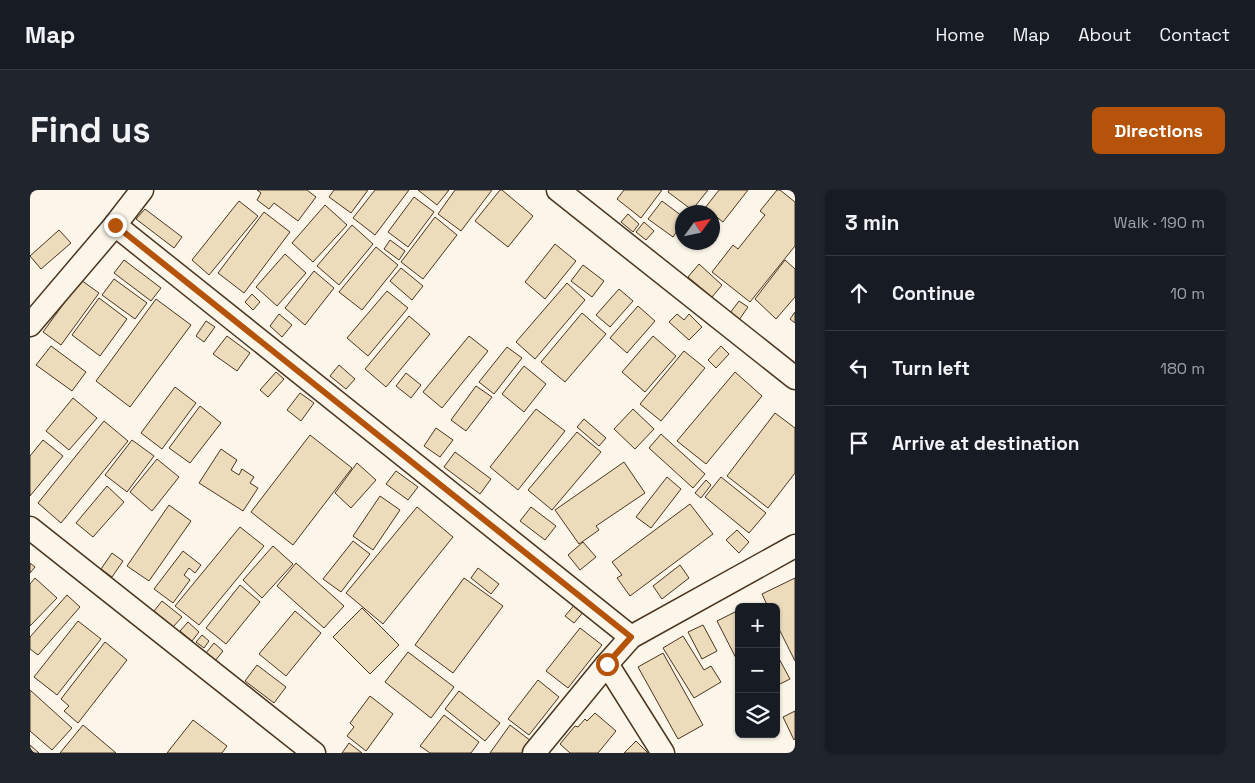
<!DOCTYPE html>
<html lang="en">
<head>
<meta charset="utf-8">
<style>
  :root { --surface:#171b24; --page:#20242c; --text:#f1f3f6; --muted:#9ea1a6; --line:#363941; --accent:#b45309 }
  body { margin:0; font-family:"Space Grotesk",sans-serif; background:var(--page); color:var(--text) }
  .controls { position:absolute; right:15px; bottom:15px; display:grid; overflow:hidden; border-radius:8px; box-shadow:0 1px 4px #0004 }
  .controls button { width:45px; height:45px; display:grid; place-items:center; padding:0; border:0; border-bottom:1px solid var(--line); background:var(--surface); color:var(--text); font:25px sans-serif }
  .compass { position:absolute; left:645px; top:15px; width:45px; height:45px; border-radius:50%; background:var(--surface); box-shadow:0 1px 4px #0004; rotate:57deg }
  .stop { position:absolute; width:15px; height:15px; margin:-11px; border:4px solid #b45309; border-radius:50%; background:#fff }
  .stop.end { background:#b45309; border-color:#fff; box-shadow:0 1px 5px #0008 }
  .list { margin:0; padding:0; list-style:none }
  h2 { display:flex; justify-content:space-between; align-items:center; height:65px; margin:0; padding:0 20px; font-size:21px }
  h2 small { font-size:16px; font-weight:400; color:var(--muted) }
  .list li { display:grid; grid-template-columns:32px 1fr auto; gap:15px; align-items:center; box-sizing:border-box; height:75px; padding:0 20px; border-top:1px solid var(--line) }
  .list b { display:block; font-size:19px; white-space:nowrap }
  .list em { font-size:16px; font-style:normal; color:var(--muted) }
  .icon { flex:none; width:28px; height:28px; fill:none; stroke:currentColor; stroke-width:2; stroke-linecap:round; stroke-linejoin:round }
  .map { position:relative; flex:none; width:765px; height:563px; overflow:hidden; border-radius:8px }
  header { display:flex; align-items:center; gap:30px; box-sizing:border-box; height:70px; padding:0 25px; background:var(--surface); border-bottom:1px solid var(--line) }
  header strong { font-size:24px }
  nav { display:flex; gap:28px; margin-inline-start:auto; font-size:18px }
  .intro { display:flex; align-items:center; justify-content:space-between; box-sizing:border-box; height:120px; padding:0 30px }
  h1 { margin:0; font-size:35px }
  .button { padding:12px 22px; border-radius:8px; background:var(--accent); color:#fff; font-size:18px; font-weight:700 }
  main { display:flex; gap:30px; padding:0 30px }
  aside { flex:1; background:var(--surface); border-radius:8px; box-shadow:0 1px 4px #0004 }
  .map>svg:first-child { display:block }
</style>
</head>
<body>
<header>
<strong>Map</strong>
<nav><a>Home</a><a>Map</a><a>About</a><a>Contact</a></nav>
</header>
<div class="intro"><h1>Find us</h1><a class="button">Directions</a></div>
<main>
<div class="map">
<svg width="765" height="563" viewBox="0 0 765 563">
  <rect width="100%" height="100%" fill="#fbf6e9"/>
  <!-- building -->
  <g fill="#ecdcbc" stroke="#4a3520">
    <path d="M227,0h50l9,7 -18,24 -24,-18 -5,6 -12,-9 4,-7z"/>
    <path d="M304,0h34l-17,23 -22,-16z"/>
    <path d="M345,0h34l-34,45 -22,-17z"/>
    <path d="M388,0h31l-12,15z"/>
    <path d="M425,0h37l-31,41 -23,-17z"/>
    <path d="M470,0h2l31,26 -25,31 -33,-26z"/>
    <path d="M594,0h38l-21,28 -24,-19z"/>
    <path d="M639,0h39l-16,20 -24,-18z"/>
    <path d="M689,0h29l-25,32 -18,-14z"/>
    <path d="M747,0h3l15,12v44l-45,56 -38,-30 21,-27 5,4 27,-34 -5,-4z"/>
    <path d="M384,7l20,15 -26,35 -20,-15z"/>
    <path d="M209,11l19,15 -49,59 -17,-15z"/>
    <path d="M632,11l20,15v8l-9,13 -25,-18z"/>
    <path d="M295,15l22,20 -34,37 -21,-19z"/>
    <path d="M115,19l37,28 -8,11 -38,-29z"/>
    <path d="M234,22l26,20 -46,61 -26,-20z"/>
    <path d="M598,24l11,10 -6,8 -12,-10z"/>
    <path d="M405,27l22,18 -34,44 -22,-17z"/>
    <path d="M614,32l10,9 -8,9 -10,-8z"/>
    <path d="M322,35l21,19 -34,41 -22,-19z"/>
    <path d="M29,40l12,13 -30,26 -11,-13z"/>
    <path d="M360,50l15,11 -6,9 -15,-11z"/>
    <path d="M525,54l21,17 -31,38 -20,-17z"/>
    <path d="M346,57l22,18 -36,45 -23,-18z"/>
    <path d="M255,64l21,19 -29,33 -21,-19z"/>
    <path d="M94,70l37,28 -10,13 -37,-28z"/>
    <path d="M755,70l10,9v28l-19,22 -21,-20z"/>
    <path d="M669,74l23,21 -10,12 -24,-20z"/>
    <path d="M553,75l21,16 -12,16 -21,-16z"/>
    <path d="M371,78l22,18 -11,14 -22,-19z"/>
    <path d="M284,81l20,17 -29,37 -20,-17z"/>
    <path d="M84,89l33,24 -12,16 -33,-24z"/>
    <path d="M51,90l18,13 -38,52 -18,-13z"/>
    <path d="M537,93l18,17 -50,59 -19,-17z"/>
    <path d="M589,99l14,12 -23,26 -14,-12z"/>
    <path d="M357,101l21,17 -40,48 -21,-18z"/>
    <path d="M222,104l8,8 -7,8 -8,-8z"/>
    <path d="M69,108l28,21 -27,37 -28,-21z"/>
    <path d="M126,109l35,26 -61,82 -34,-26z"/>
    <path d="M709,111l9,6 -9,13 -9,-7z"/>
    <path d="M608,116l17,15 -28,32 -17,-15z"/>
    <path d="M765,122v11l-5,-4z"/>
    <path d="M552,123l24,21 -41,48 -24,-20z"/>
    <path d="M249,124l13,11 -10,12 -12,-11z"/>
    <path d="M647,124l7,6 5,-6 13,13 -13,13 -20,-18z"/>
    <path d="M379,126l21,18 -44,53 -21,-18z"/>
    <path d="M176,131l9,6 -11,15 -8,-6z"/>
    <path d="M197,146l23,17 -13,18 -24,-17z"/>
    <path d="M439,146l19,15 -46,57 -19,-16z"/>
    <path d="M623,146l23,20 -31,36 -23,-20z"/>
    <path d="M21,156l35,26 -14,19 -36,-26z"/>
    <path d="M691,156l8,8 -13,14 -8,-8z"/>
    <path d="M477,157l15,11 -28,36 -15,-12z"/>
    <path d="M654,161l21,17 -44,53 -21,-17z"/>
    <path d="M309,175l16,14 -9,10 -16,-13z"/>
    <path d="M494,176l22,18 -22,28 -22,-18z"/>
    <path d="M246,182l8,7 -16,18 -8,-7z"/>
    <path d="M705,182l27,24 -56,68 -29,-23z"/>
    <path d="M376,183l15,12 -10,13 -15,-12z"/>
    <path d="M446,196l16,11 -26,34 -15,-11z"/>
    <path d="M145,197l21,16 -34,46 -21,-16z"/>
    <path d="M270,203l14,10 -13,18 -14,-11z"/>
    <path d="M43,208l24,20 -28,32 -23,-19z"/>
    <path d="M170,216l21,17 -31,40 -21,-15z"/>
    <path d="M506,219l29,22 -47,59 -28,-23z"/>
    <path d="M603,219l21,20 -19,20 -21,-20z"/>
    <path d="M745,223l20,15v45l-27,35 -41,-32z"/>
    <path d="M554,229l22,19 -7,8 -22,-19z"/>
    <path d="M74,231l24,20 -67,82 -23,-20z"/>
    <path d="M406,238l17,12 -13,17 -16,-11z"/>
    <path d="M547,242l24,20 -49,58 -24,-20z"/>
    <path d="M631,244l44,40 -12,14 -44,-40z"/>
    <path d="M280,245l42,33 -59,77 -42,-33z"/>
    <path d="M13,250l20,16 -33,40v-40z"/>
    <path d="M102,250l22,16 -27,36 -22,-17z"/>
    <path d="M191,259l16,11 -6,10 8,5 3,-6 12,8 -4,6 8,5 -15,23 -44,-28z"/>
    <path d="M425,262l36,27 -11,15 -36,-27z"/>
    <path d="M127,269l22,18 -27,34 -22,-19z"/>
    <path d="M594,272l21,31 -49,33 3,4 -20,14 -24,-34z"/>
    <path d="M327,273l19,17 -25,28 -16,-15z"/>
    <path d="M366,281l22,16 -10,13 -22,-16z"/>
    <path d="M637,287l14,12 -30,39 -15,-11z"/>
    <path d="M691,287l45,36 -17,20 -44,-36z"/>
    <path d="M676,290l5,5 -10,13 -6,-5z"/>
    <path d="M77,296l17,16 -31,35 -17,-14z"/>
    <path d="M350,306l20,14 -27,40 -20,-14z"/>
    <path d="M660,314l23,30 -83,62 -13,-18 5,-3 -10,-13z"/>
    <path d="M139,315l22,16 -42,60 -22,-15z"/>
    <path d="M387,317l36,30 -70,87 -37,-31z"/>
    <path d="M501,317l25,19 -11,14 -25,-19z"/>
    <path d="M210,337l24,19 -65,79 -24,-19z"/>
    <path d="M707,340l12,12 -10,11 -13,-13z"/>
    <path d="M323,351l17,13 -29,38 -18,-13z"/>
    <path d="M553,352l13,15 -16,13 -12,-15z"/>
    <path d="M243,356l20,18 -31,34 -19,-18z"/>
    <path d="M153,361l18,14 -6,8 -6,-5 -5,7 6,5 -17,23 -19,-14z"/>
    <path d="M82,363l11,8 -11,16 -11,-8z"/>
    <path d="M0,373l5,4 -5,6z"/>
    <path d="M266,373l48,43 -20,22 -47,-42z"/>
    <path d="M650,375l9,13 -27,21 -9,-13z"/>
    <path d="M448,378l21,16 -8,10 -20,-16z"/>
    <path d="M5,388l22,20 -27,28v-42z"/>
    <path d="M434,388l39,28 -50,67 -38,-28z"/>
    <path d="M765,388v83l-19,-38v-16h-8l-6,-13z"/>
    <path d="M210,395l20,17 -34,42 -20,-16z"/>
    <path d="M37,405l13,12 -42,48 -8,-6v-12z"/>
    <path d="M132,411l20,16 -9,10 -19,-16z"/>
    <path d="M546,413l9,7 -11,13 -9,-7z"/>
    <path d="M332,418l37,37 -29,29 -37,-37z"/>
    <path d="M709,420v54l-22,-43z"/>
    <path d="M265,421l26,22 -35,43 -27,-22z"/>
    <path d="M48,431l23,18 -44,56 -23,-18z"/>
    <path d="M158,432l11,10 -7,9 -12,-10z"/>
    <path d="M673,435l14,26 -15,8 -14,-27z"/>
    <path d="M550,438l22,17 -34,43 -22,-17z"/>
    <path d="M172,445l7,6 -5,7 -8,-6z"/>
    <path d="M653,446l21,34 7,-4 10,16 -27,16 -31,-50z"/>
    <path d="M75,452l22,18 -49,63 -14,-12 5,-5 -8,-7z"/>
    <path d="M184,453l9,8 -8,10 -9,-8z"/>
    <path d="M378,462l46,35 -23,31 -46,-36z"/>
    <path d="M633,463l40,72 -25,14 -40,-72z"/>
    <path d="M746,463l14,26 -14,7z"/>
    <path d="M227,475l29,22 -12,16 -29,-22z"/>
    <path d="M508,490l21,17 -30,38 -21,-16z"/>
    <path d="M0,500l42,38 -20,22 -22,-19z"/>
    <path d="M429,501l41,32 -15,18 -40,-32z"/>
    <path d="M340,506l23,18 -27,37 -19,-15 7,-9 -4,-4z"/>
    <path d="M765,521v28l-1,1 -11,-23z"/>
    <path d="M565,523l21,18 -18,22h-28l-10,-9 15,-18 3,1 7,-8 2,2z"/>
    <path d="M414,525l35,27 -8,11h-41l-10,-7z"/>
    <path d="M163,530l34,26 -5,7h-55z"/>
    <path d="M53,535l33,28h-56z"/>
    <path d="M480,535l21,16 -9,12h-32z"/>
    <path d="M606,551l12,12h-24z"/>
    <path d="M319,553l13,10h-20z"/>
    <path d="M0,555l9,8h-9z"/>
  </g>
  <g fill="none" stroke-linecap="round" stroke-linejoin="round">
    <defs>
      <g id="minor">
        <path d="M528,0l237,188"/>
        <path d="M85,35l516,412"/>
        <path d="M0,135l85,-100 27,-35"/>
        <path d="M0,338l284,225"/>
        <path d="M577,474l56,89"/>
        <path d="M504,563l73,-89 24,-27 164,-91"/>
      </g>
    </defs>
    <!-- minor casing -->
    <use href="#minor" stroke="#4a3520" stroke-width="25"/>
    <!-- minor -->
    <use href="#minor" stroke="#fbf6e9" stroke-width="22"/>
  </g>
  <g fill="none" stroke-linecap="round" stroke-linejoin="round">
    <!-- route -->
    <path stroke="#b45309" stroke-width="6" d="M85,35l516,412 -24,27"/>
  </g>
</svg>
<div class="controls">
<button>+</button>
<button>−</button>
<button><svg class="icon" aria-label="layers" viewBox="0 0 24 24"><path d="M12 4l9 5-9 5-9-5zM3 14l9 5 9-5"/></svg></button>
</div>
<svg class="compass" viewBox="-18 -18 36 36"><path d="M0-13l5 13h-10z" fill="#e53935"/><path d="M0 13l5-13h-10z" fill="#9ea1a6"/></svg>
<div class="stop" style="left:577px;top:474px"></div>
<div class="stop end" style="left:85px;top:35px"></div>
</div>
<aside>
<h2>3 min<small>Walk · 190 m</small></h2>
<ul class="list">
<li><svg class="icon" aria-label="ahead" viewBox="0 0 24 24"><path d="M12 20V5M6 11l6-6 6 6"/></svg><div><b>Continue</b></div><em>10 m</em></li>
<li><svg class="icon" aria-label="left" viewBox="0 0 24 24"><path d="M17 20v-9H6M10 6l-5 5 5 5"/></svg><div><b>Turn left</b></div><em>180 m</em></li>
<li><svg class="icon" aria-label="arrive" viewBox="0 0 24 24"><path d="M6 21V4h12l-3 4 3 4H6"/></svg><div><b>Arrive at destination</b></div></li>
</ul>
</aside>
</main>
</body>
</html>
